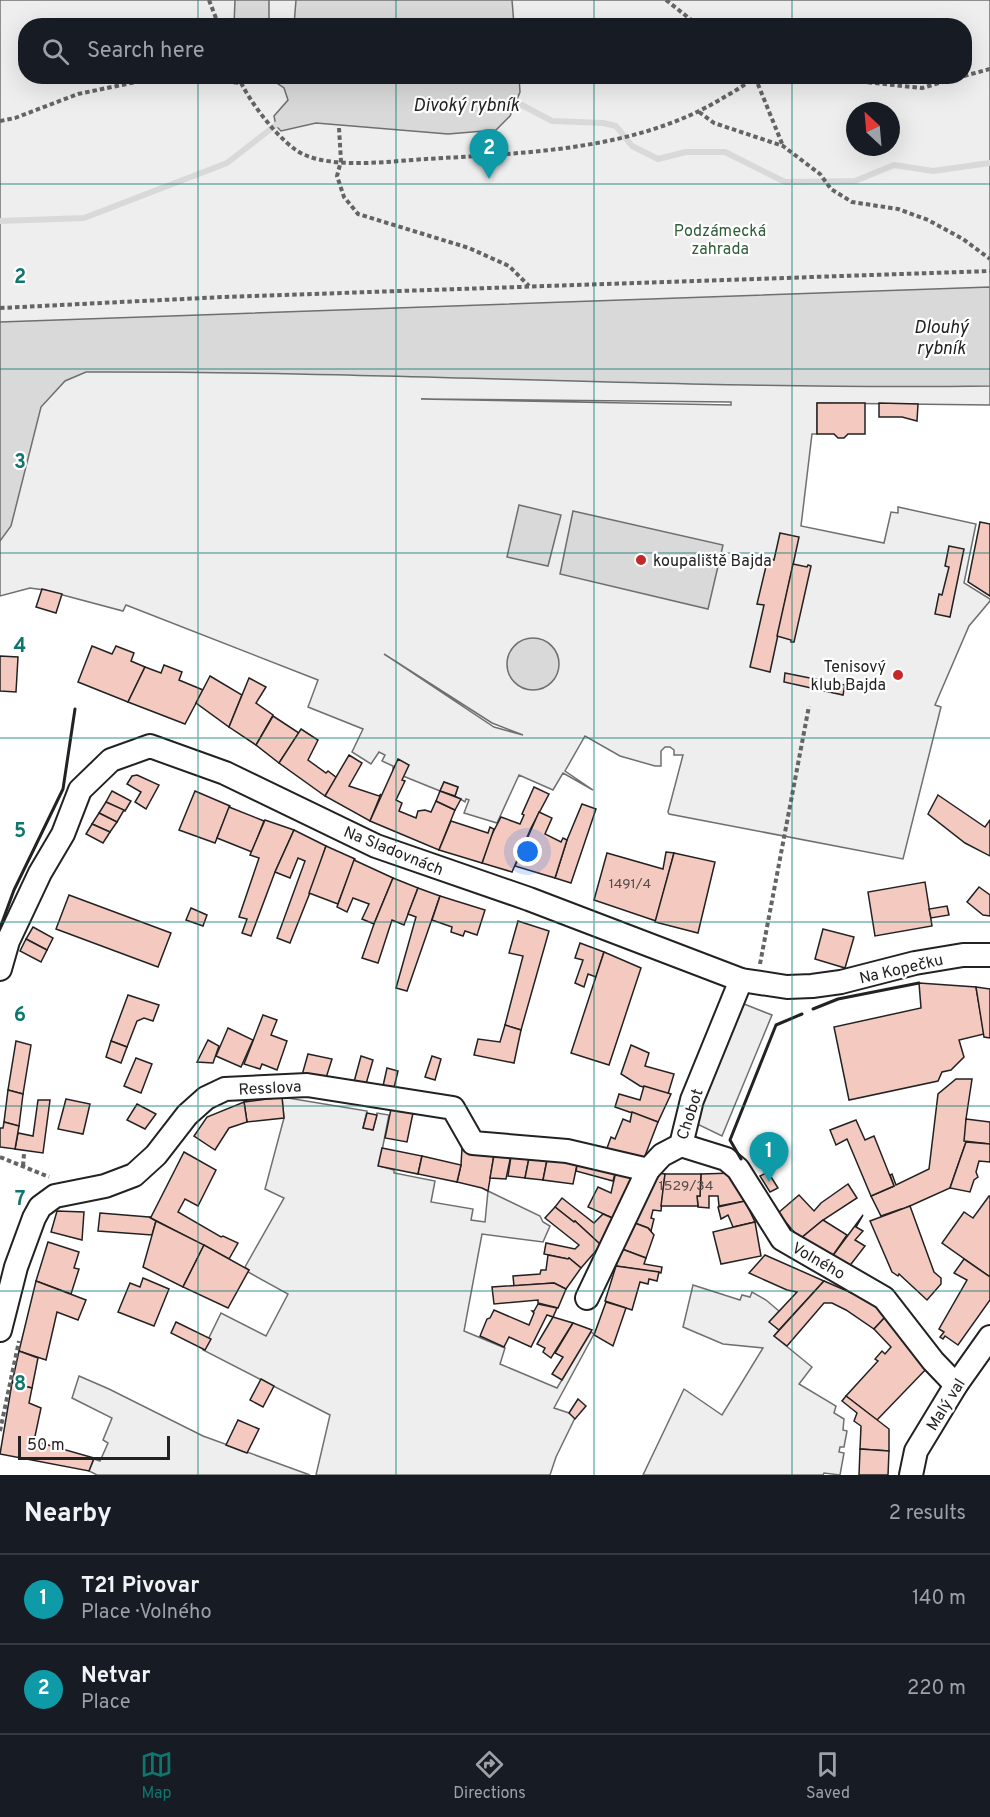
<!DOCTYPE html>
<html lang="en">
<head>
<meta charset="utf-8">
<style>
  :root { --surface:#171b24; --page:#242831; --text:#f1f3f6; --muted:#9ea1a6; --line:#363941; --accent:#0f766e }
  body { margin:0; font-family:Overpass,sans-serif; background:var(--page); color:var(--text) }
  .compass { position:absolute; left:846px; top:102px; width:54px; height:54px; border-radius:50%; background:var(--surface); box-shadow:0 6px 24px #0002; rotate:334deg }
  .scale { position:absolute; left:18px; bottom:15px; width:152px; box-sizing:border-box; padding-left:6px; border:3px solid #222; border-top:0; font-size:16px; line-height:21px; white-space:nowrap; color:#222; -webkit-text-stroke:4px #fff; paint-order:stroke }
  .you { position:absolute; left:528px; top:852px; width:21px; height:21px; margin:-15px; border:4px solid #fff; border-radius:50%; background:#1a73e8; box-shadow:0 0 0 9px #1a73e833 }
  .badge { display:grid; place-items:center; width:39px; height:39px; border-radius:50%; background:var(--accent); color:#fff; font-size:20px; font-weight:700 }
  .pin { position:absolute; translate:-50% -50px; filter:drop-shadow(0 2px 3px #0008) }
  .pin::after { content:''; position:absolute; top:32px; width:21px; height:18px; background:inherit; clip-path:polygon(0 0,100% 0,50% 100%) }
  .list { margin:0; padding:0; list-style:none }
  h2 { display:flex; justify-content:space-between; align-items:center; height:78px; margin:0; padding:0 24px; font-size:26px }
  h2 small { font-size:20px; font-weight:400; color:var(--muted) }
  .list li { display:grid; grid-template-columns:39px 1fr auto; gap:18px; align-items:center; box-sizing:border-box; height:90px; padding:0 24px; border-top:2px solid var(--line) }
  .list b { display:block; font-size:22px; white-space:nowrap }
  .list p { margin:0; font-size:20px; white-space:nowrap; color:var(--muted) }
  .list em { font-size:20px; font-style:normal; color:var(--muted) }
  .icon { flex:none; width:33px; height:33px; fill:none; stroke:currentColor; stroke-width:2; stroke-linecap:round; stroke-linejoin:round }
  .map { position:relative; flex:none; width:990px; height:1475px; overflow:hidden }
  .search { position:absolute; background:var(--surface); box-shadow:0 6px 24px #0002; left:18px; right:18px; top:18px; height:66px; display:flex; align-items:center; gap:15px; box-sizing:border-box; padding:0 21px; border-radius:24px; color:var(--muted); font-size:22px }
  .sheet { height:258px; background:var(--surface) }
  nav { display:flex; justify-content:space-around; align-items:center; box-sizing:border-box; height:84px; border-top:2px solid var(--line); background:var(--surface); font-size:16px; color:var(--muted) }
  nav a { display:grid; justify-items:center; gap:3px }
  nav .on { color:var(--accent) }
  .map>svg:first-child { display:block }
</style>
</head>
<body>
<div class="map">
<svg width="990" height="1475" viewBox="0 0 990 1475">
  <rect width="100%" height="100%" fill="#fff"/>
  <!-- green -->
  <g fill="#eee" stroke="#6f6f6f" stroke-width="1.5" fill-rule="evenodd">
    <path d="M0,0h990v405l-173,-2v31h-5l-11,92 83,17 7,-31 7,1v-6l78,17 -12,59 26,16v2l-21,25 -34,79 6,2 -38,152 -234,-45 -1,-2 15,-57h-9v-5l-4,-3h-5l-4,4v15h-6l-35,-10 -35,-20 -20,35 28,19 -30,-17 -10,17 -34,-15 -22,48 -33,-10 5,-13 -3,-1 -1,3 -10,-6 3,-9 -14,-5 -4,9 -37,-15 5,-11 -10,-5 -5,10v-4l-11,-5 3,-6 -6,-3 -8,12 -19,-12 11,-23 -55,-22 10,-27 -192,-75 -3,6 -79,-21 -14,-2 -30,8zM26,26h938v50h-938zM855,111h36v36h-36zM421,399l310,3v3zM384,654l108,69 31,12 -29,-8z"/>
    <path d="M744,1004l28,11 -50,121 -27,-13z"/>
    <path d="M282,1097l85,14 -4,17 10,2 4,-17 12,2 -10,51 15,4v3l41,8 -4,21 42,7 -2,11 14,2 3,-31 52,25 3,6 7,4 -7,16 -61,-8 -18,97 41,17 -5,16 57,24 34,-56 3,2 -40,74 15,5 6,5 -19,39 -6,18h-234l14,-60 -127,-65 18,-37 45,23 22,-42 -40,-22 1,-2 -4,-3 39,-69 -19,-9 19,-71z"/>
    <path d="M693,1285l47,15 2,-5 8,2 2,-5 14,8 13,11 -9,11 9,8 -5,6 38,31 -13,17 37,22 -2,7 10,6 -1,11 4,1 -3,16h-4l-1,5 5,1 -4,22 -16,-2 -1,2h-180l41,-86 38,26 41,-67 -40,-4 -40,-17z"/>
    <path d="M79,1376l30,13 94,47 107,39h-213l-8,-4 5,-12 6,2 8,-18 -5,-3 9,-22 -40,-20z"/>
  </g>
  <!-- water -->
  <g fill="#d9d9d9" stroke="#6f6f6f" stroke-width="1.5">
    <path d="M235,0h34v18l3,7h-38z"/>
    <path d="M296,0h216l2,25h-220z"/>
    <path d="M268,77h251l1,15 -10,24 -14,14 -48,4 -132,-11 -35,8 -5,-5 -2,-10 14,-16 -4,-12z"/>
    <path d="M990,287v99c-301,4 -602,-15 -904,-14l-21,9 -24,26 -30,119 -11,15v-219z"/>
    <path d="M519,505l42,10 -13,51 -41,-9z"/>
    <path d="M573,511l150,34 -15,64 -148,-35z"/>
    <circle cx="533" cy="664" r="26"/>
  </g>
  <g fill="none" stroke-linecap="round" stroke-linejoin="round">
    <!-- stream -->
    <g stroke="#d9d9d9" stroke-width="6">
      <path d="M516,102l36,19 51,2 13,3 16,20 26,13 28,-7h39l60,30 70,-1 39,-16 39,6 57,-8"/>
      <path d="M0,221l84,-3 143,-55 54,-42"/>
    </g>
  </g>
  <!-- building -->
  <g fill="#f3c9c0" stroke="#222" stroke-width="1.5">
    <path d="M817,403h48v31h-17l-4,4h-6l-4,-4h-17z"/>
    <path d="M879,403l39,1 -1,17 -15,-4h-23z"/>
    <path d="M980,522l10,2v72l-22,-14z"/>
    <path d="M780,533l19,4 -29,135 -20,-5 14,-62 -7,-1 11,-46 6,2z"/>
    <path d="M949,546l15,3 -14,68 -15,-3 4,-20 3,1 7,-28 -4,-1z"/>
    <path d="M793,564l14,3 1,-2 3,1 -17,76h-3v-2l-14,-4z"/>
    <path d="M42,589l20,5 -6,19 -20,-6z"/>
    <path d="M92,646l20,8 4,-8 18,7 -3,8 14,6 -17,35 -50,-20z"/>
    <path d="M0,656l18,1 -2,35 -16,-1z"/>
    <path d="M164,665l18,7 -3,8 24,10 -18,34 -57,-22 17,-35 16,6z"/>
    <path d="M785,673l60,12 -2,10 -59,-13z"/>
    <path d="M210,676l32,19 -13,32 -33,-24z"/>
    <path d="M249,678l17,9 -10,16 17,12 -17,30 -27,-18z"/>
    <path d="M273,716l26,17 -20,30 -23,-18z"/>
    <path d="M301,729l17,11 -10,20 18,13 2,-2 9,7 -12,18 -46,-33z"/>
    <path d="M349,755l13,8 -13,23 30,10 2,-2 -11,27 -45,-25z"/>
    <path d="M398,759l11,6 -7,15 3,1 -9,19 6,3 -3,8 17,7 2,-7 7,-1 6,2 5,-11 19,9 -16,40 -69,-29z"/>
    <path d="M137,775l22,10 -13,24 -11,-7 6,-10 -14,-8 5,-8z"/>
    <path d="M444,782l14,5 -3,9 -15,-5z"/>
    <path d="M534,787l15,7 -18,34 -19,44 -30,-9 8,-25 11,-21 19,7 4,-9 -2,-1z"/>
    <path d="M112,791l19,10 -6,10 -19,-9z"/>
    <path d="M195,791l35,15 -15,37 -36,-13z"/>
    <path d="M440,791l21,8 -6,11 -19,-9z"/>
    <path d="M938,795l47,32 5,-7v36l-25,-13 -37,-29z"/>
    <path d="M106,802l18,8 -7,12 -18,-9z"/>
    <path d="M582,804l14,5 -25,74 -16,-5 12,-38z"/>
    <path d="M229,807l35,14 -12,31 -35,-14z"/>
    <path d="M539,812l13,6 -7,16 16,8 2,-4 4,2 -12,38 -40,-12z"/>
    <path d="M99,813l18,9 -7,10 -18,-8z"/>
    <path d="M265,820l29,10 -19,42 -24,64 -9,-3 5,-14 -8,-2 20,-59 -9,-3z"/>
    <path d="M451,821l37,12 2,-6 4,2 -12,34 -43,-13z"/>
    <path d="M92,824l18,8 -7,11 -17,-9z"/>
    <path d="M294,830l32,16 -11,34 -25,63 -13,-5 28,-77 -7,-3 -8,20 -15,-6z"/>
    <path d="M326,846l29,13 -17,45 -29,-11z"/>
    <path d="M666,852l8,1 -18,68 -62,-21 13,-47 56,16z"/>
    <path d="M674,853l41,9 -17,71 -43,-11z"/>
    <path d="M354,860l39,18 -19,46 -12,-5 7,-15 -16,-6 -6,14 -10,-5z"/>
    <path d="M393,878l25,10 -14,37 -12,-5 -14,43 -16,-5 12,-34z"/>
    <path d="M925,882l7,44 -57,10 -7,-44z"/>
    <path d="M979,887l11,8v21l-7,-1 -16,-13z"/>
    <path d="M418,888l22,8 -33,95 -11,-3 20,-71 -8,-3z"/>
    <path d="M69,895l102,38 -13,34 -102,-38z"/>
    <path d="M440,896l45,14 -8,25 -12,-4 -2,5 -12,-4 1,-5 -20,-7z"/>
    <path d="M947,906l2,9 -18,3 -2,-9z"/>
    <path d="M191,908l16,7 -4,11 -17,-6z"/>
    <path d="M518,921l31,10 -28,99 -16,-5 18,-69 -14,-3z"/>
    <path d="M33,927l20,11 -6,12 -21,-11z"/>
    <path d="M823,929l31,8 -9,31 -30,-9z"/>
    <path d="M26,939l21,11 -6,12 -21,-11z"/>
    <path d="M580,943l24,9 -8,25 -8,-3 -4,13 -9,-4 8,-23 -8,-2z"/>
    <path d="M604,952l37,16 -32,97 -38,-12z"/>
    <path d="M919,983l57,4 8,47 -25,6 5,17 -13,13 -9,2 -4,9 -89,19 -15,-73 87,-19z"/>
    <path d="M976,987l14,2v49l-6,-1z"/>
    <path d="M128,995l31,10 -6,16 -9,-3 -7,3 -10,26 -16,-6z"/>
    <path d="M263,1015l14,5 -6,15 16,6 -10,29 -15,-6 -2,5 -16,-5z"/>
    <path d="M505,1025l16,5 -7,33 -40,-8 4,-16 22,3z"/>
    <path d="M228,1028l25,12 -12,27 -25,-11z"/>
    <path d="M208,1040l11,6 -6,17 -16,-1z"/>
    <path d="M16,1041l15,4 -8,49 -15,-4z"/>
    <path d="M111,1041l16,6 -6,16 -15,-6z"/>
    <path d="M631,1045l18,8 -4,13 29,8 -6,20 -28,-8 -19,-12z"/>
    <path d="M308,1054l24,5 -6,19 -24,-3z"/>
    <path d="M361,1056l12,4 -7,24 -12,-2z"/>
    <path d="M432,1056l9,3 -6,21 -10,-3z"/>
    <path d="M136,1058l16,6 -11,29 -17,-7z"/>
    <path d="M387,1068l11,3 -4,17 -11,-2z"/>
    <path d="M956,1079h16l-6,40v23l-16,46 -49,22v-1l-20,7 -10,-20 23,-10 -4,-11 2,-1 4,11 33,-16 9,-75z"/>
    <path d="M644,1086l27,8 -13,28 -43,-15 4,-13 21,6z"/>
    <path d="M8,1090l15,4 -4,32 -15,-4z"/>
    <path d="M282,1097l2,21 -37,4 -3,-20z"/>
    <path d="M66,1099l24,5 -7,30 -25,-5z"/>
    <path d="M38,1100h12l-7,53 -28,-4 3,-16 15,3z"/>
    <path d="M244,1102l3,20 -18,6 -14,22 -21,-14 13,-19z"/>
    <path d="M137,1104l19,10 -11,15 -18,-9z"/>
    <path d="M391,1109l22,4 -6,29 -22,-4z"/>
    <path d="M632,1112l26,10 -15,39 -37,-10 5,-14 4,2 8,-20 7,3z"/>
    <path d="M367,1113l10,2 -4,15 -10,-2z"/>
    <path d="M966,1119l24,3v22l-26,-3z"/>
    <path d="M856,1120l9,20 9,-4 20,50 -23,10 -24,-57 -11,6 -6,-15z"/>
    <path d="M4,1122l15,4 -4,23 -15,-2v-19h3z"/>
    <path d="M966,1142l24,2v18l-11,-1 -3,11 2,5 -4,3 -4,12 -20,-4z"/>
    <path d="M382,1148l40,8 -4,18 -40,-8z"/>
    <path d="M462,1148l33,1 -7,42 -6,-3 -25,-6 4,-17z"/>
    <path d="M495,1149l17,1 -6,29 -16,-1z"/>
    <path d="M512,1150l18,3 -5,25 -17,-2z"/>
    <path d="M184,1152l32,18 -18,36 -13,-7 -7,13 43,25 2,-1 15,7 -9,16 -80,-42h2z"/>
    <path d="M530,1153l18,2 -5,25 -18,-2z"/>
    <path d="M548,1155l30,5 -5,24 -30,-4z"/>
    <path d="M422,1156l39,9 -4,17 -39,-8z"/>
    <path d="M578,1160l39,7 -4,14 -37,-10z"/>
    <path d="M617,1167l18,10 -18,43 -29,-13 10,-20 13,6z"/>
    <path d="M650,1172l15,2 -4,37 -8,-1 -2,8 3,1 -3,12 -3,-3 -16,-6z"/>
    <path d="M768,1172l10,16 -8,4 -10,-16z"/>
    <path d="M734,1173l11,28 -26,5 -1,-10h-9v12l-11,-1 -1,-11h3l1,-22z"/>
    <path d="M665,1174h36l-1,22h-3l1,10h-37z"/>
    <path d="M848,1184l9,14 -34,22 -23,19 -22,-26 21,-18 15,16 7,-8z"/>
    <path d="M989,1196h1v81l-48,-34 22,-31 9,6z"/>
    <path d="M562,1198l32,25 9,-9 14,6 -16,25 -26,-24 -1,1 -19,-15z"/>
    <path d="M745,1201l10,21 -22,5 -5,-12 -7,4 -3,-12z"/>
    <path d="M910,1206l24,66 7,6v6l-14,16 -28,-26 -1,2 -6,-4 -22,-51z"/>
    <path d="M555,1207l19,15 1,-1 26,24 -20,23 -12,-10 -1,1 -24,-5 2,-11 29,6 4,-4 -34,-27z"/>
    <path d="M57,1211l27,1 -2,28 -31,-8z"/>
    <path d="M100,1213l49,4 7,4 -4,14 -54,-4z"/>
    <path d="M863,1215l-7,12 7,4 -8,9 10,6 -17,22 -17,-10z"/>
    <path d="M823,1220l24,15 -16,23 -31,-19z"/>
    <path d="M156,1221l48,24 -21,42 -40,-20z"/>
    <path d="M632,1222l16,6 6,7 -8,23 -24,-9z"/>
    <path d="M755,1222l6,34 -40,8 -8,-32z"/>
    <path d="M48,1242l31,10 -5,16 5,1 -8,25 -35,-13z"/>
    <path d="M204,1245l45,25 -21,38 -45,-21z"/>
    <path d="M622,1249l24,9 -2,6 18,3 -1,6 -45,-7z"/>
    <path d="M548,1255l20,4 1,-1 12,10 -15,21 -12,-6 -40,3 -1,-10 27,-2 1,-4h5z"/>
    <path d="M765,1255l59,26 -45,49 -10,-8 28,-30 -10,-2 -38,-17z"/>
    <path d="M964,1259l26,18v23l-32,45 -13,-9 -2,3 -3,-2 4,-5 -5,-3 28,-49 -13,-7z"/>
    <path d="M616,1266l43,6 -2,9 -8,-2 -1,5 -8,-2 -8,28 -27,-9z"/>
    <path d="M143,1278l26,11 -15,37 -36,-14 12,-29 10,4z"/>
    <path d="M36,1281l50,19 -8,20 -21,-8 -11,48 -27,-9z"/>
    <path d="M824,1281l51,22 12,12 -13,14 -28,-19 -14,-7h-8l-37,43 -13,-10z"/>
    <path d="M554,1283l12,6 -8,19 -20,-5v-3l-44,4 -2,-17z"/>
    <path d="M606,1302l20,6 -13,38 -19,-11z"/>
    <path d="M538,1304l19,4 -4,9 -6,-2 -16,32 -22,-10 -5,10 -24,-11 7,-17 3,-1 4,-8 35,15 5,-12 -2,-2h2z"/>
    <path d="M887,1315l43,50 -53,55 -31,-24 32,-35 -3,-2 7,-8 3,3 6,-7 -17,-18z"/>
    <path d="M553,1317l20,6 -22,35 -8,-6 2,-4 -8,-4z"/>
    <path d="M176,1322l35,17 -6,11 -34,-17z"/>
    <path d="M573,1323l19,7 -30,50 -10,-6 11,-17 -8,-4z"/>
    <path d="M19,1351l19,7 -6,30 -20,-5z"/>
    <path d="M261,1379l13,7 -11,21 -13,-7z"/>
    <path d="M12,1383l20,5 -3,15 12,5 -7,33 60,17 -5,13 -89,-17z"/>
    <path d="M846,1396l43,33v22l-29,-2 1,-23 -7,-5 3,-8 -15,-12z"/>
    <path d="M578,1399l8,7 -11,13 -6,-6z"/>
    <path d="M238,1420l21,9 -12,24 -21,-8z"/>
    <path d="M860,1449l29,2 -1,24h-29z"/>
  </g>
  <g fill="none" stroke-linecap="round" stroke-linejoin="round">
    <defs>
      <g id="minor">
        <path d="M0,969l8,-28 32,-68 23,-39 17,-44 31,-30 39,-14 75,27 151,73 153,53 212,81 46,7 25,-1 29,-4 74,-19 48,-8h27"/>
        <path d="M681,1145l45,14 12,10 44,70 102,59 49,63 23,24"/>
        <path d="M587,1298l61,-128 14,-15 19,-10 11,-45 49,-120"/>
        <path d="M0,1330l16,-63 18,-49 6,-11 15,-11 50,-10 29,-11 22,-20 31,-40 19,-17 19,-9 82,-4 146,23 20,35 94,8 81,19"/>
        <path d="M911,1475l5,-24 40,-66 34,-48"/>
      </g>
    </defs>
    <!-- minor casing -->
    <use href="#minor" stroke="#222" stroke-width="26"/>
    <!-- path -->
    <g stroke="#646464" stroke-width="4" stroke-dasharray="4.5 3" stroke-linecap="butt">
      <path d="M209,0l10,26"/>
      <path d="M666,0l33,26"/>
      <path d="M238,76c9,23 44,70 67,79 33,14 86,6 121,4 98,-6 209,-8 295,-60 12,-7 25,-14 34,-23"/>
      <path d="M808,76l114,12 41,-12"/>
      <path d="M964,76l26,-7"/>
      <path d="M755,77l28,69"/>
      <path d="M699,112l15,11 69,23 37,28 11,15 21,13 46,7 30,11 35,19 27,20"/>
      <path d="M0,121l15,-3 63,-24 58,-12 66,-4 38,5"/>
      <path d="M339,128l2,33 -4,15 7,21 14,17 111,34 40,18 20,20"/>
      <path d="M0,308l223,-11 767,-26"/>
      <path d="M760,964l49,-258"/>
      <path d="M0,1157l49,20"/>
      <path d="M23,1166l1,-12"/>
      <path d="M0,1431l19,-90"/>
    </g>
    <!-- minor -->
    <use href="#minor" stroke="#fff" stroke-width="22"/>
    <!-- wall -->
    <g stroke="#222" stroke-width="3">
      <path d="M0,928l14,-38 49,-101 12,-80"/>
      <path d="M813,1009l25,-10 81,-16"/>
      <path d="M741,1159l-11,-19 46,-115 26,-11"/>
    </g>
  </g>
  <!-- grid -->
  <path fill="none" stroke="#0f766e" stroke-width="1.5" stroke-opacity="0.55" d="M198,0v26M396,0v26M594,0v26M792,0v26M198,76v1399M396,76v1399M594,76v1399M792,76v1399M0,184h990M0,369h990M0,553h990M0,738h990M0,922h990M0,1106h990M0,1291h990"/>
  <!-- markers -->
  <g fill="#c62828" stroke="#fff" stroke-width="2">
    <circle cx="641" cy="560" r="6"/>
    <circle cx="898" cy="675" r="6"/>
  </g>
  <g text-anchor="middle" stroke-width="4.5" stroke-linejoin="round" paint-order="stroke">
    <!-- number labels -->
    <g font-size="14" fill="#564c4a">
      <text x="630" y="888">1491/4</text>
      <text x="686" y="1190">1529/34</text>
    </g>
    <!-- park labels -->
    <g font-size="16" fill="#2f5e38" stroke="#fff">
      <text x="720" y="236">Podzámecká<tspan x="720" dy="18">zahrada</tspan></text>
    </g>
    <!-- poi labels -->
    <g font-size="16" fill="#222" stroke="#fff" text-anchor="start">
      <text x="653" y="566">koupaliště Bajda</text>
      <text x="886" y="672" text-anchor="end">Tenisový<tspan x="886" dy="18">klub Bajda</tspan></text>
    </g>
    <!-- street labels -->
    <g font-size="16" fill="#222" stroke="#fff">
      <text transform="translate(394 850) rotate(22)" y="6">Na Sladovnách</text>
      <text transform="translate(901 968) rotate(-13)" y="6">Na Kopečku</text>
      <text transform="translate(270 1087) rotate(-3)" y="6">Resslova</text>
      <text transform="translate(689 1114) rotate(-72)" y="6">Chobot</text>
      <text transform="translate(819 1260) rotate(30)" y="6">Volného</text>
      <text transform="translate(945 1404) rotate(-58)" y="6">Malý val</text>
    </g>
    <!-- water labels -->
    <g font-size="18" font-style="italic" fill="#222" stroke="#fff">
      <text x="466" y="111">Divoký rybník</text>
      <text x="941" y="333">Dlouhý<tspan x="941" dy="21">rybník</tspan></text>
    </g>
  </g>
  <g font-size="20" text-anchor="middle" font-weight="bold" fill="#0f766e" stroke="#fff" stroke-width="4.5" stroke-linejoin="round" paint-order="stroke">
    <text x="20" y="283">2</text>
    <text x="20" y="468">3</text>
    <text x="20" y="652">4</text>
    <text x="20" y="837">5</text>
    <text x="20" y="1021">6</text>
    <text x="20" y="1205">7</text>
    <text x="20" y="1390">8</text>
  </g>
</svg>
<svg class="compass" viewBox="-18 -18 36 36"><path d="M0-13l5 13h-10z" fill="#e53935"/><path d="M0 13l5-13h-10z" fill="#9ea1a6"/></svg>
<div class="scale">50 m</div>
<div class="you"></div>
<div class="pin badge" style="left:769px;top:1182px;background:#0f9aa8">1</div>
<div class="pin badge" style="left:489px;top:179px;background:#0f9aa8">2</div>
<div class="search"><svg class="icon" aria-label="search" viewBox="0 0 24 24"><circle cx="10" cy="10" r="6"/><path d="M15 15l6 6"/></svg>Search here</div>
</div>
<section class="sheet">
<h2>Nearby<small>2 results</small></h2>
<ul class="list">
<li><span class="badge" style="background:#0f9aa8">1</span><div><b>T21 Pivovar</b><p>Place · Volného</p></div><em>140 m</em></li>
<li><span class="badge" style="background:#0f9aa8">2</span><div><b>Netvar</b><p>Place</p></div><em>220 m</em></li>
</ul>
</section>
<nav>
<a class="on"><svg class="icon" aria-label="map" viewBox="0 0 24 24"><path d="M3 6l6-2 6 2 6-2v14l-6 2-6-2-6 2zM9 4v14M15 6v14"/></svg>Map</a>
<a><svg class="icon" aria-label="directions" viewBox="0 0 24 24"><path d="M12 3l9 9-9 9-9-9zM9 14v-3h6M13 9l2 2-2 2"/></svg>Directions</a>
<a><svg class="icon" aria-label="saved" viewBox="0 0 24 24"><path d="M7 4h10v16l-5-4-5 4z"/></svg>Saved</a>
</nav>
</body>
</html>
